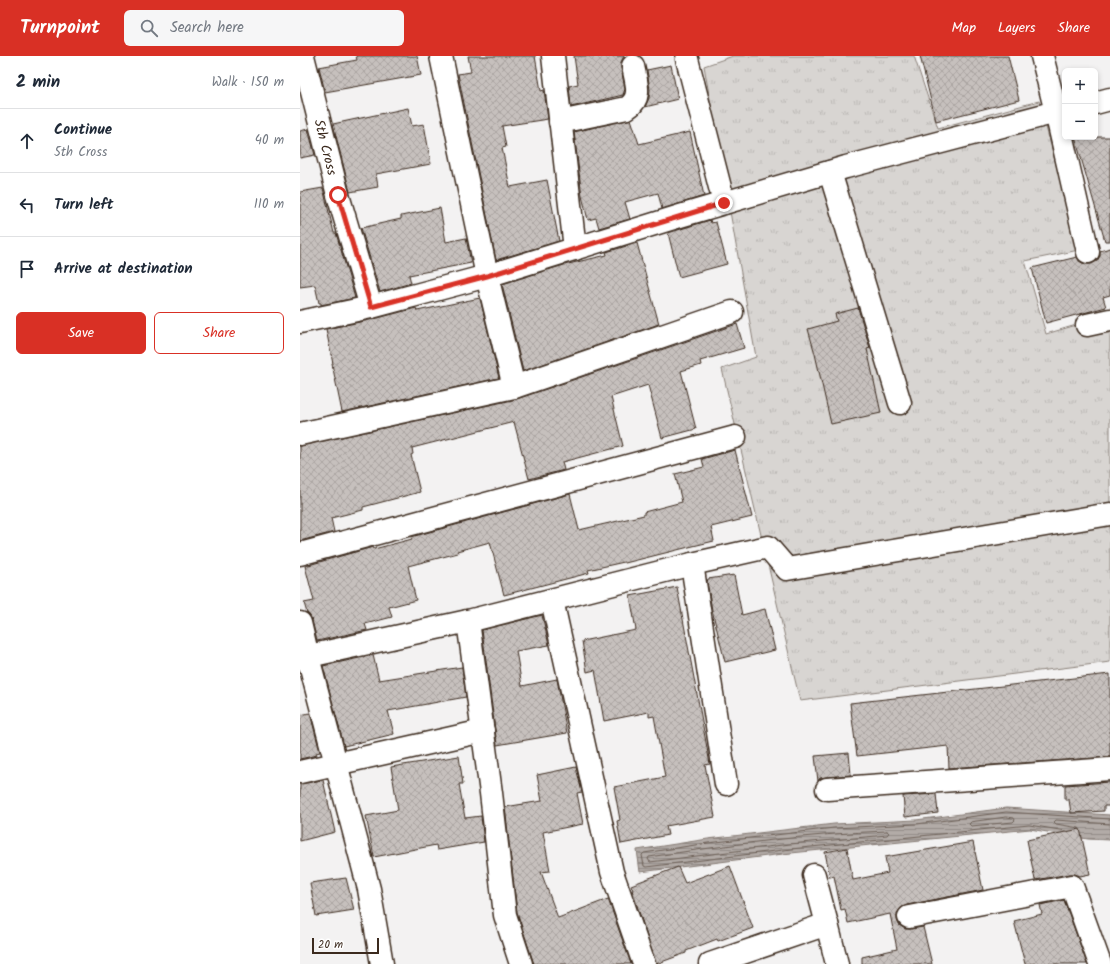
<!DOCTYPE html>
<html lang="en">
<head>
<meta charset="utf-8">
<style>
  :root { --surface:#fff; --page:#f6f6f7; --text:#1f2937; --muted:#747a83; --line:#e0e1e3; --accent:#d93025 }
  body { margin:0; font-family:Kalam,sans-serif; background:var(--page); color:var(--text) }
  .controls { position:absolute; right:12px; top:12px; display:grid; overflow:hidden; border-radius:6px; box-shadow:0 2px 6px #0003 }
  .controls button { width:36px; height:36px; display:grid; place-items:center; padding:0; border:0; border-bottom:1px solid var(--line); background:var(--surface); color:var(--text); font:20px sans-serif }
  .scale { position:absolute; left:12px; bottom:10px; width:67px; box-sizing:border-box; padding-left:4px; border:2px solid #3b2a1e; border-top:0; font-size:11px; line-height:14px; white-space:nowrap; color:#3b2a1e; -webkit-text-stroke:3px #fff; paint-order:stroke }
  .stop { position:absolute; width:12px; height:12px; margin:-9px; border:3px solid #d93025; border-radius:50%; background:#fff }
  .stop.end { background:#d93025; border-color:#fff; box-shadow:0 1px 4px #0008 }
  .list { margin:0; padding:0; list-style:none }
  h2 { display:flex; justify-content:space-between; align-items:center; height:52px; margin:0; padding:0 16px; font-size:17px }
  h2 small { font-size:13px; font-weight:400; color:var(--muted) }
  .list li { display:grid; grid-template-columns:26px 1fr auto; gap:12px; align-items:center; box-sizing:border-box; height:64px; padding:0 16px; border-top:1px solid var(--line) }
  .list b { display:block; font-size:15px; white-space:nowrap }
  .list p { margin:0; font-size:13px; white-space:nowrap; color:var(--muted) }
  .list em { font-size:13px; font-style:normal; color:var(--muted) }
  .actions { display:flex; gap:8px; padding:12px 16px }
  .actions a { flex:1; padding:9px 0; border:1px solid var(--accent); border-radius:6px; text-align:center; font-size:14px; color:var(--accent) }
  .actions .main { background:var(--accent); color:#fff }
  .icon { flex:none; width:22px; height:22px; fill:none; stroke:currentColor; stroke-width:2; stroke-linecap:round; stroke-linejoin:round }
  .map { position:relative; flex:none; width:810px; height:908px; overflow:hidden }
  header { display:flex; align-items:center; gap:24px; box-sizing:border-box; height:56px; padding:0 20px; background:var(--accent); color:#fff }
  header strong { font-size:19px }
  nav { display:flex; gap:22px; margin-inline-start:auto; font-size:14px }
  .search { width:280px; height:36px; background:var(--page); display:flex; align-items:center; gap:10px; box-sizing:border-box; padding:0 14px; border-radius:6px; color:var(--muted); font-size:15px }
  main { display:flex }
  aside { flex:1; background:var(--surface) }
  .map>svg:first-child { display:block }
</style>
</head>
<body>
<header>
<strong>Turnpoint</strong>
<div class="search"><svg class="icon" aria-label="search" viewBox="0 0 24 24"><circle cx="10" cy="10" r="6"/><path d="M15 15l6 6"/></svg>Search here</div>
<nav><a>Map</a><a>Layers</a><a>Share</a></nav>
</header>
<main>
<aside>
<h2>2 min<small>Walk · 150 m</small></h2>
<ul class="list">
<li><svg class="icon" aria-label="ahead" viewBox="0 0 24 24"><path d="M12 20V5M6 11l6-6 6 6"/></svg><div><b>Continue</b><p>5th Cross</p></div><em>40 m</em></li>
<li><svg class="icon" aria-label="left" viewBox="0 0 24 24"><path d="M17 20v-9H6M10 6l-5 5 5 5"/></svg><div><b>Turn left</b></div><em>110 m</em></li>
<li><svg class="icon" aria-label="arrive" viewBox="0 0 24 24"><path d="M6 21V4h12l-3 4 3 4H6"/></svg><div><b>Arrive at destination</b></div></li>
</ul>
<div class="actions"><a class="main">Save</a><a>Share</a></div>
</aside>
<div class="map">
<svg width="810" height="908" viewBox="0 0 810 908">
  <defs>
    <pattern id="grass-tufts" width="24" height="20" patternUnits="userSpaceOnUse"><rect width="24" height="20" fill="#d8d5d2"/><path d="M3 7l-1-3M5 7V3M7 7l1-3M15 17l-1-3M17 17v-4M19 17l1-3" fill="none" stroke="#bab7b4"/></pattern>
    <pattern id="water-rules" width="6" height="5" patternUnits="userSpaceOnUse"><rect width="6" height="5" fill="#b2aba7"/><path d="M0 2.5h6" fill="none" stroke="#928b87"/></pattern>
    <pattern id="building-cross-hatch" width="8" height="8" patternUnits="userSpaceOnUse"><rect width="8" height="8" fill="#c6c0bd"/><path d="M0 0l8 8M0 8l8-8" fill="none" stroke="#aba5a2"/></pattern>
  </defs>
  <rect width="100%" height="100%" fill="#f3f2f2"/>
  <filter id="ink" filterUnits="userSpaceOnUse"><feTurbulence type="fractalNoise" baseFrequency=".025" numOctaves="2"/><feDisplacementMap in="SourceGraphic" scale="8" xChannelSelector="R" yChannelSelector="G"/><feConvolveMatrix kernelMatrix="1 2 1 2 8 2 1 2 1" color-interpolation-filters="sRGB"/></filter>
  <g filter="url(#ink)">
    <!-- grass -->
    <path fill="url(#grass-tufts)" stroke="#8a8078" d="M433,0h181l24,72 101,-27 40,149 -54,11 21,73 64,-19v347l-310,39 -78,-332 34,-12 -52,-291z"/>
    <!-- water -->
    <path fill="url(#water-rules)" stroke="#827770" d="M706,752l104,7v25l-22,-1 -58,-10 -239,24 -151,19 -3,-22 71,-11 126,-15 82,-4z"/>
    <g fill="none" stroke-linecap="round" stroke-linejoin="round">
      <!-- shore -->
      <g stroke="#6b5e55" stroke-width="1">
        <path d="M707,761l7,1 1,2 -2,2 -42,4 -2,-2 2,-2z"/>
        <path d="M779,772l-23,-4 -2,-2 2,-2 54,4"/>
        <path d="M587,775l2,2 -2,2 -97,9 -140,18 -2,-3 1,-2c79,-12 158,-23 238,-26z"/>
        <path d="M766,775l-37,-6 -238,24 -145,18 -2,-1 -2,-11 2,-2 64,-10 126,-15 83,-4 89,-12 104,7"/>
      </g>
    </g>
    <!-- building -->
    <g fill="url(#building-cross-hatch)" stroke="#3b2a1e">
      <path d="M56,0h61l4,19 -96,17 -6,-25 38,-7z"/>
      <path d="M168,0h67l6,35 3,-1 4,29 -46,7 4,21 -4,1 8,39 37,-7 12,61 -63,19 -38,-186 13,-2z"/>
      <path d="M274,0h50l-3,6v6l4,21 -2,6 -52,12 -2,-21 9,-2z"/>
      <path d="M620,0h88l11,44 -83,21z"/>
      <path d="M371,9l7,34 -33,8 4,-9 1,-8 -3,-20z"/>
      <path d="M108,52l4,18 12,-2 7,40 -55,10 2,13 -28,5 -17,-68z"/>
      <path d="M331,63l8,25 51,-12 14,64 -42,13 -4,-16 -33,9 5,17 -31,9 -3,-10 -8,2 -6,-24 -8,-64z"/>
      <path d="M8,73l7,26 -15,3v-27z"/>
      <path d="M775,81h35v104h-5z"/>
      <path d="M23,132l11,45h2l19,65 -34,7v-2h-2l-4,-18 -15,2v-95z"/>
      <path d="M140,152l6,34 20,-4 5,25 -62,12 2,8 -31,9 -19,-64 40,-9v-3z"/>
      <path d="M410,164l1,3 5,-1 11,42 -48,13 -11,-44z"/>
      <path d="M337,187l22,81 -136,47 -21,-87 62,-19 43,-10 -1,-3z"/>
      <path d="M810,192v47l-7,2 3,10 -60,16 -14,-55 45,-11 2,4 5,3h7l6,-3 3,-5v-5z"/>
      <path d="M180,242l19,80 -157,34 -10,-48h1l-7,-35 48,-10 42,-11 1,3z"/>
      <path d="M558,252l12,40 -3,1 14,64 -50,11 -16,-70 -7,-25 29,-8 -2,-7z"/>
      <path d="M437,268l7,24 -44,13 1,4 -20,6 15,58 -34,9 -14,-53 -37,12 12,49 -61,16 2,8 -35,9 -15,-57 -102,26 1,6 -2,1 9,37 -57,15v3l-32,8 3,14 -34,9v-95l217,-47z"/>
      <path d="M435,394l17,67 -41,10 3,14 -21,5 -68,17 -1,-1 -36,8 1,3 -85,22 -14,-53 -33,9 1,2 -50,13 8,34 -27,7 3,10 -27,7 2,6 -50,11 -5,-21 -3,-5 -2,-2 -3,-10 10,-2 -9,-35 68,-19 1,2 38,-10 -1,-2 159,-43 9,36 65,-15v-3l38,-10 -7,-28 29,-7 -2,-8z"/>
      <path d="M434,519l8,40 23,-6 10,41 -50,12 -13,-52 -5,-28 1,-3z"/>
      <path d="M377,531l33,177 -5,1 10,52 -49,9 2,9 -47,9 -4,-23 3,-1 -6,-33 51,-10 -11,-61 -5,1v-5l-45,9 -9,-51 -8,2 -5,-31 54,-11 -6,-34z"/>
      <path d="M242,559l7,30 -33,6 6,35 35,-7 10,54 -70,12 -15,-115z"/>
      <path d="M73,599l6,25 83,-13 4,30 -78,14 6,23 -50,12 -21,-80z"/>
      <path d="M810,618v83l-161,11 -1,-22 -91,10 -7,-53z"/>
      <path d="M10,657l10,39 -4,1 1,2 -17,4v-44z"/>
      <path d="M549,697l2,22 -25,2 -6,1 -2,3 -3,-25z"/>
      <path d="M159,700l4,28h-4l6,34 16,-2 3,26 -47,8 -1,-5 -62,12 -8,-41 32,-6 -7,-43z"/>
      <path d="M276,711l6,25 -5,1 6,31 -40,8 7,39 -9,1 17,46 50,-19 23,65h-97l-17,-52 -12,-105 37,-6 -5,-26z"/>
      <path d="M23,724l12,52 -35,9v-57z"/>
      <path d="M810,726v24h-6v5l-33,2 -2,-13h-4v-15z"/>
      <path d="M636,738l2,19 -33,4 -2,-21z"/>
      <path d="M780,773l10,45 -10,2 -5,-2h-5l-35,6 -8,-40z"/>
      <path d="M673,786l10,48 -76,15 -6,3 -4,5v7l2,5 6,4h6l12,-2 9,37h-70v-7l35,-8 -7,-35 -42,9 -3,-14 -4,1 -7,-34 -4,1 -5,-25 22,-4 6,32 35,-7 -3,-16z"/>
      <path d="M430,810l23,62 -35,13 -1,-2 -31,12v2l-30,11 -24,-74h1l-2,-5 47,-18 7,16z"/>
      <path d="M46,822l8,32 -38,6 -6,-33z"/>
      <path d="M764,844l23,64h-62l-11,-43 28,-7 -2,-9z"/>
    </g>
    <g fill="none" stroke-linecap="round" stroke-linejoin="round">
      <defs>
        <g id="minor">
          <path d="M3,0l35,139 33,112"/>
          <path d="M141,0l46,220 27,111"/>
          <path d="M253,0l22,193"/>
          <path d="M742,0l14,56 9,-2"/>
          <path d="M387,3l37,144"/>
          <path d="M795,47l15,-4"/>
          <path d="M260,66l67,-14c16,-10 9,-26 6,-42"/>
          <path d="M530,116l70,231"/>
          <path d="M0,266l71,-15 116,-31 193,-60 166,-49 210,-55 32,140"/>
          <path d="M787,269l23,-5"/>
          <path d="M0,378l214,-47 218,-75"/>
          <path d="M0,498l435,-117"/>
          <path d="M392,508l34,220"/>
          <path d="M252,544l60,272 32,92"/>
          <path d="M168,565l23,172 14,122 16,49"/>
          <path d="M0,567l8,34 61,232 13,75"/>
          <path d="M0,602l168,-37 224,-57 76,-17 19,22 323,-55"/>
          <path d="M0,716l183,-41"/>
          <path d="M527,733l283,-20"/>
          <path d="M514,819l13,49"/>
          <path d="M609,861l163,-31 28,78"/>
          <path d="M410,908l117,-40 10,40"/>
        </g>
      </defs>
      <!-- minor casing -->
      <use href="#minor" stroke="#3b2a1e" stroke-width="25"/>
      <!-- minor -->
      <use href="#minor" stroke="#fff" stroke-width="22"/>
    </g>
  </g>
  <g fill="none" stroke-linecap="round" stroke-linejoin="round" filter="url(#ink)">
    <!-- route -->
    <path stroke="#d93025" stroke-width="5" d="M38,139l33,112 116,-31 237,-73"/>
  </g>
  <g text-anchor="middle" stroke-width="3" stroke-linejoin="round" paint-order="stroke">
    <!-- street labels -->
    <g font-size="14" fill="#3b2a1e" stroke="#fff">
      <text transform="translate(26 91) rotate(76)" y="5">5th Cross</text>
    </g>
  </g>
</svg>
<div class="controls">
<button>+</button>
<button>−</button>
</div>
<div class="scale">20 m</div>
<div class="stop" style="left:38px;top:139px"></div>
<div class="stop end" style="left:424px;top:147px"></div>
</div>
</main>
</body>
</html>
